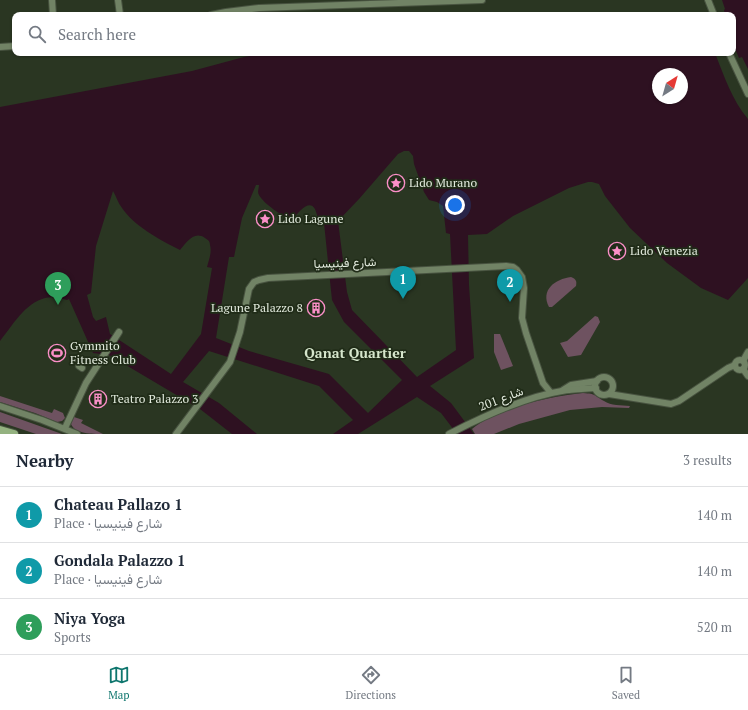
<!DOCTYPE html>
<html lang="en">
<head>
<meta charset="utf-8">
<style>
  :root { --surface:#fff; --page:#f2f2f3; --text:#1f2937; --muted:#747a83; --line:#e0e1e3; --accent:#0f766e }
  body { margin:0; font-family:"PT Serif",Vazirmatn,serif; background:var(--page); color:var(--text) }
  .compass { position:absolute; left:652px; top:68px; width:36px; height:36px; border-radius:50%; background:var(--surface); box-shadow:0 1px 3px #0004; rotate:37deg }
  .you { position:absolute; left:455px; top:205px; width:14px; height:14px; margin:-10px; border:3px solid #fff; border-radius:50%; background:#1a73e8; box-shadow:0 0 0 6px #1a73e833 }
  .badge { display:grid; place-items:center; width:26px; height:26px; border-radius:50%; background:var(--accent); color:#fff; font-size:13px; font-weight:700 }
  .pin { position:absolute; translate:-50% -33px; filter:drop-shadow(0 1px 2px #0008) }
  .pin::after { content:''; position:absolute; top:21px; width:14px; height:12px; background:inherit; clip-path:polygon(0 0,100% 0,50% 100%) }
  .list { margin:0; padding:0; list-style:none }
  h2 { display:flex; justify-content:space-between; align-items:center; height:52px; margin:0; padding:0 16px; font-size:17px }
  h2 small { font-size:13px; font-weight:400; color:var(--muted) }
  .list li { display:grid; grid-template-columns:26px 1fr auto; gap:12px; align-items:center; box-sizing:border-box; height:56px; padding:0 16px; border-top:1px solid var(--line) }
  .list b { display:block; font-size:15px; white-space:nowrap }
  .list p { margin:0; font-size:13px; white-space:nowrap; color:var(--muted) }
  .list em { font-size:13px; font-style:normal; color:var(--muted) }
  .icon { flex:none; width:22px; height:22px; fill:none; stroke:currentColor; stroke-width:2; stroke-linecap:round; stroke-linejoin:round }
  .map { position:relative; flex:none; width:748px; height:434px; overflow:hidden }
  .search { position:absolute; background:var(--surface); box-shadow:0 1px 3px #0004; left:12px; right:12px; top:12px; height:44px; display:flex; align-items:center; gap:10px; box-sizing:border-box; padding:0 14px; border-radius:8px; color:var(--muted); font-size:15px }
  .sheet { height:220px; background:var(--surface) }
  nav { display:flex; justify-content:space-around; align-items:center; box-sizing:border-box; height:56px; border-top:1px solid var(--line); background:var(--surface); font-size:11px; color:var(--muted) }
  nav a { display:grid; justify-items:center; gap:2px }
  nav .on { color:var(--accent) }
  .map>svg:first-child { display:block }
</style>
</head>
<body>
<div class="map">
<svg width="748" height="434" viewBox="0 0 748 434">
  <rect width="100%" height="100%" fill="#2a3622"/>
  <!-- green -->
  <g fill="#6e5260">
    <path d="M571,277c5,2 6,4 5,9l-24,21h-3c-9,-17 6,-28 22,-30z"/>
    <path d="M595,316l3,1 2,5 -19,33 -13,2 -8,-14 7,-2z"/>
    <path d="M494,334h6l13,32 -12,4 -7,-18z"/>
    <path d="M583,393c14,1 10,2 21,8 7,5 17,4 26,5l-1,2 -27,-1 -32,3 -51,14 -25,10h-19l-3,-5c26,-21 78,-33 111,-36z"/>
    <path d="M0,396l52,17 2,-4 9,4 2,5 -3,3 -5,1 -22,-9 -35,-11z"/>
    <path d="M0,412l62,22h-26l-36,-12z"/>
    <path d="M74,417l9,3 -2,3 22,11c-11,0 -28,0 -32,-10z"/>
  </g>
  <!-- water -->
  <g fill="#2e1121" fill-rule="evenodd">
    <path d="M722,0h26v69l-6,-12 -3,1 -6,-14v-29h-8l-1,-5 1,-1z"/>
    <path d="M266,53h449c9,23 17,47 33,66v159l-20,22 -27,-12 -34,-25 -37,-35 -25,-32 -6,-12 -7,-2h-4l-19,6 -56,28 -26,18 -19,1 1,50 5,73 -44,28 21,17 23,31h-17l-16,-21 -24,-16 -59,37h-25l20,-14 -34,-34 -110,-35 -26,31 36,21 38,31h-25l-32,-25 -91,-54 -16,-2 -24,-54 -2,1c-7,-2 -15,-4 -22,-2 -20,5 -33,28 -45,43v-234l192,-36 52,-14zM658,74h24v24h-24zM404,151h5l4,5 1,8 10,28 5,8 8,2 6,4 3,27 4,1 6,116 -39,27 -65,-67 -5,-18 -9,-71 21,-22 39,-45zM256,185h3c0,3 -2,7 0,10 5,9 23,21 33,25 10,-13 23,-26 26,1l6,2 8,77 12,22 58,58 -34,33 -39,-39 -80,-23 -33,-13 13,-81h5l8,-39zM113,191c3,5 5,12 9,17 12,18 38,32 58,42 6,-7 14,-20 25,-12 3,2 5,3 5,7 2,7 -1,15 -3,22l5,1 -11,66 -30,40 -61,-40 -4,-17 -10,4 -3,-4 -6,-22 4,-2 5,-47z"/>
  </g>
  <g fill="none" stroke-linecap="round" stroke-linejoin="round">
    <defs>
      <g id="minor">
        <path d="M52,0l1,15"/>
        <path d="M118,0l2,15"/>
        <path d="M708,0l6,15"/>
        <path d="M211,15l15,-3 33,-4 223,-8"/>
        <path d="M0,47l15,-1"/>
        <path d="M729,53l19,41"/>
        <circle cx="740" cy="365" r="5"/>
        <path d="M743,361l5,-9"/>
        <path d="M79,366l3,2"/>
        <path d="M743,369l5,7"/>
        <circle cx="604" cy="386" r="9"/>
        <path d="M563,390l8,-5 26,-4"/>
        <path d="M609,394l62,10 8,-3 49,-33 7,-3"/>
        <path d="M0,406l42,14 35,14"/>
        <path d="M65,428l21,-45 33,-51"/>
        <path d="M176,434l54,-72 10,-30 9,-43 5,-7 5,-2 9,-2 238,-12 7,1 4,3 5,7 2,11 -2,30 4,15 17,50 8,10"/>
        <path d="M449,434c33,-17 75,-37 113,-43 11,-2 22,-2 34,-3"/>
      </g>
      <path id="secondary" d="M0,430l14,4"/>
    </defs>
    <!-- minor casing -->
    <use href="#minor" stroke="#485340" stroke-width="8"/>
    <!-- secondary casing -->
    <use href="#secondary" stroke="#485340" stroke-width="10"/>
    <!-- minor -->
    <use href="#minor" stroke="#718365" stroke-width="6"/>
    <!-- secondary -->
    <use href="#secondary" stroke="#94b280" stroke-width="8"/>
  </g>
  <!-- icons -->
  <defs>
    <symbol id="sight-ring" viewBox="-11 -11 22 22"><circle r="9.5" fill="#202c18" stroke="#fa8fc7" stroke-width="1.5"/><path d="M0-6L1.8-2.2L6-1.7L2.9 1.2L3.7 5.4L0 3.3L-3.7 5.4L-2.9 1.2L-6-1.7L-1.8-2.2Z" fill="#fa8fc7"/></symbol>
    <symbol id="building-ring" viewBox="-11 -11 22 22"><circle r="9.5" fill="#202c18" stroke="#fa8fc7" stroke-width="1.5"/><path d="M-4-6H4V6H1V3H-1V6H-4ZM-2.5-4.3h1.7v1.8h-1.7ZM.8-4.3h1.7v1.8H.8ZM-2.5-1h1.7V.8h-1.7ZM.8-1h1.7V.8H.8Z" fill="#fa8fc7"/></symbol>
    <symbol id="stadium-ring" viewBox="-11 -11 22 22"><circle r="9.5" fill="#202c18" stroke="#fa8fc7" stroke-width="1.5"/><path d="M0-5a6.5 5 0 1 0 0 10a6.5 5 0 1 0 0-10ZM-3.5-1.8h7v3.6h-7Z" fill="#fa8fc7"/></symbol>
  </defs>
  <g fill-rule="evenodd">
    <use href="#sight-ring" x="386" y="173" width="20" height="20"/>
    <use href="#sight-ring" x="255" y="209" width="20" height="20"/>
    <use href="#sight-ring" x="607" y="241" width="20" height="20"/>
    <use href="#building-ring" x="306" y="298" width="20" height="20"/>
    <use href="#stadium-ring" x="47" y="343" width="20" height="20"/>
    <use href="#building-ring" x="88" y="389" width="20" height="20"/>
  </g>
  <g text-anchor="middle" stroke-width="3.5" stroke-linejoin="round" paint-order="stroke">
    <!-- poi labels -->
    <g font-size="12" fill="#e3ebde" stroke="#202c18" text-anchor="start">
      <text x="409" y="187">Lido Murano</text>
      <text x="278" y="223">Lido Lagune</text>
      <text x="630" y="255">Lido Venezia</text>
      <text x="303" y="312" text-anchor="end">Lagune Palazzo 8</text>
      <text x="70" y="350">Gymmito<tspan x="70" dy="14">Fitness Club</tspan></text>
      <text x="111" y="403">Teatro Palazzo 3</text>
    </g>
    <!-- street labels -->
    <g font-size="12" fill="#e3ebde" stroke="#202c18">
      <text transform="translate(345 263) rotate(-2)" y="4">شارع فينيسيا</text>
      <text transform="translate(501 399) rotate(-21)" y="4">شارع 201</text>
    </g>
    <!-- quarter labels -->
    <g font-size="14" font-weight="bold" fill="#d6e6cc" stroke="#202c18">
      <text x="355" y="358">Qanat Quartier</text>
    </g>
  </g>
</svg>
<svg class="compass" viewBox="-18 -18 36 36"><path d="M0-13l5 13h-10z" fill="#e53935"/><path d="M0 13l5-13h-10z" fill="#747a83"/></svg>
<div class="you"></div>
<div class="pin badge" style="left:403px;top:299px;background:#0f9aa8">1</div>
<div class="pin badge" style="left:510px;top:302px;background:#0f9aa8">2</div>
<div class="pin badge" style="left:58px;top:305px;background:#2e9e5b">3</div>
<div class="search"><svg class="icon" aria-label="search" viewBox="0 0 24 24"><circle cx="10" cy="10" r="6"/><path d="M15 15l6 6"/></svg>Search here</div>
</div>
<section class="sheet">
<h2>Nearby<small>3 results</small></h2>
<ul class="list">
<li><span class="badge" style="background:#0f9aa8">1</span><div><b>Chateau Pallazo 1</b><p>Place · شارع فينيسيا</p></div><em>140 m</em></li>
<li><span class="badge" style="background:#0f9aa8">2</span><div><b>Gondala Palazzo 1</b><p>Place · شارع فينيسيا</p></div><em>140 m</em></li>
<li><span class="badge" style="background:#2e9e5b">3</span><div><b>Niya Yoga</b><p>Sports</p></div><em>520 m</em></li>
</ul>
</section>
<nav>
<a class="on"><svg class="icon" aria-label="map" viewBox="0 0 24 24"><path d="M3 6l6-2 6 2 6-2v14l-6 2-6-2-6 2zM9 4v14M15 6v14"/></svg>Map</a>
<a><svg class="icon" aria-label="directions" viewBox="0 0 24 24"><path d="M12 3l9 9-9 9-9-9zM9 14v-3h6M13 9l2 2-2 2"/></svg>Directions</a>
<a><svg class="icon" aria-label="saved" viewBox="0 0 24 24"><path d="M7 4h10v16l-5-4-5 4z"/></svg>Saved</a>
</nav>
</body>
</html>
